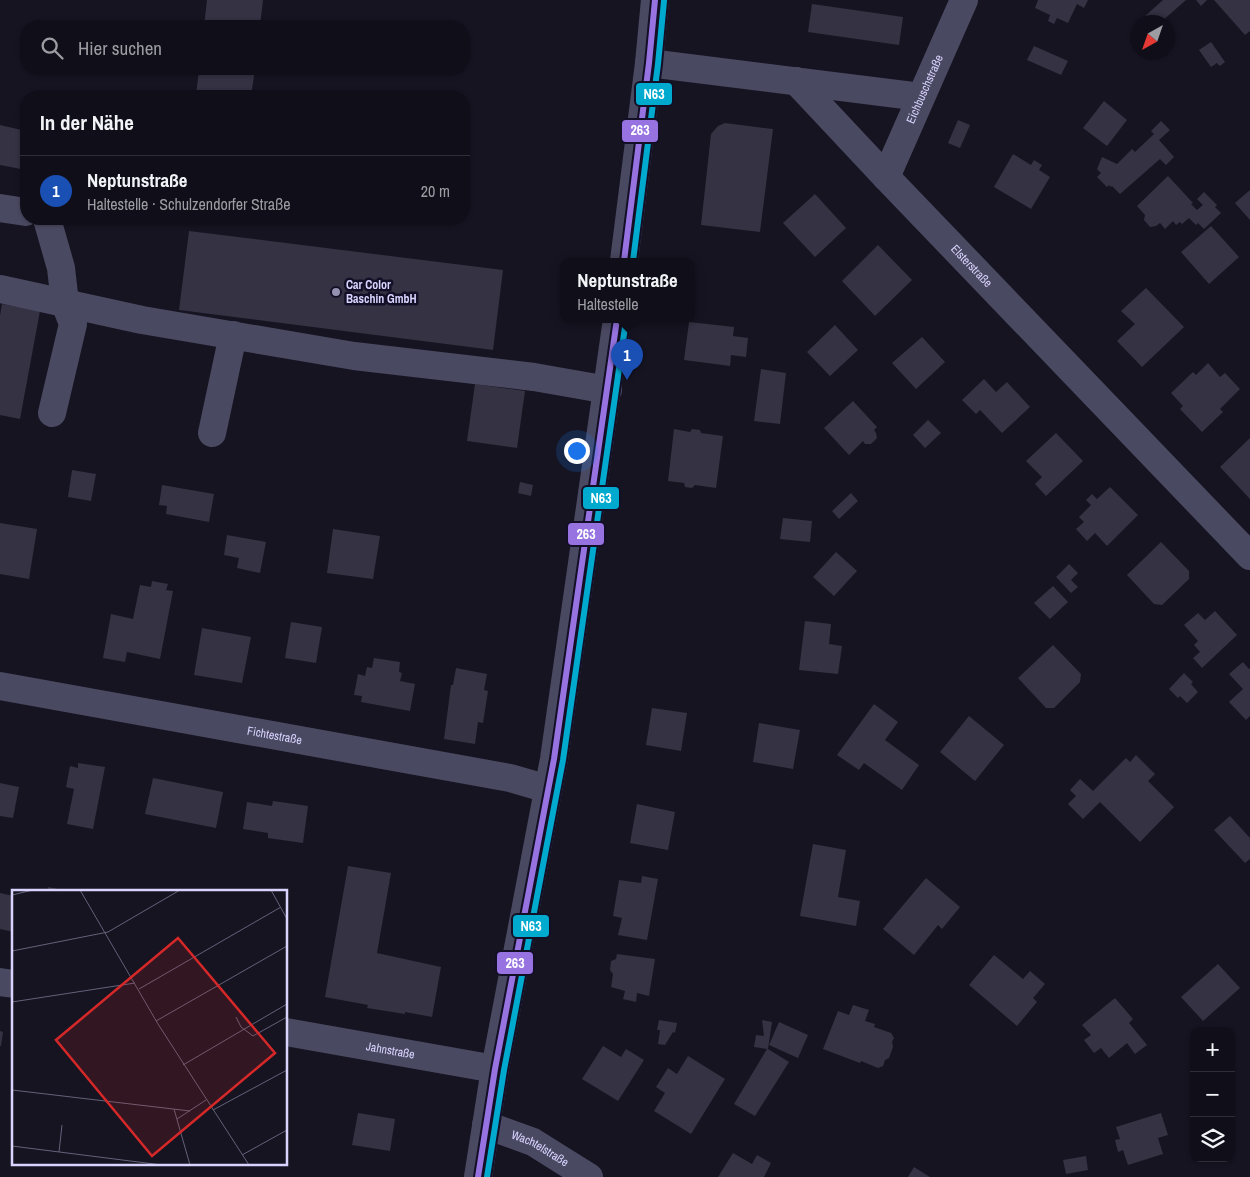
<!DOCTYPE html>
<html lang="de">
<head>
<meta charset="utf-8">
<style>
  :root { --surface:#100f19; --page:#1e1d26; --text:#f1f3f6; --muted:#9c9ca2; --line:#302f38; --accent:#db2777 }
  body { margin:0; font-family:"Archivo Narrow",sans-serif; background:var(--page); color:var(--text) }
  .controls { position:absolute; right:15px; bottom:15px; display:grid; overflow:hidden; border-radius:10px; box-shadow:0 1px 4px #0004 }
  .controls button { width:45px; height:45px; display:grid; place-items:center; padding:0; border:0; border-bottom:1px solid var(--line); background:var(--surface); color:var(--text); font:25px sans-serif }
  .compass { position:absolute; left:1130px; top:15px; width:45px; height:45px; border-radius:50%; background:var(--surface); box-shadow:0 1px 4px #0004; rotate:220deg }
  .you { position:absolute; left:576px; top:450px; width:18px; height:18px; margin:-12px; border:4px solid #fff; border-radius:50%; background:#1a73e8; box-shadow:0 0 0 8px #1a73e833 }
  .badge { display:grid; place-items:center; width:32px; height:32px; border-radius:50%; background:var(--accent); color:#fff; font-size:16px; font-weight:700 }
  .pin { position:absolute; translate:-50% -41px; filter:drop-shadow(0 1px 2px #0008) }
  .pin::after { content:''; position:absolute; top:26px; width:18px; height:15px; background:inherit; clip-path:polygon(0 0,100% 0,50% 100%) }
  .popup { position:absolute; left:560px; top:258px; width:135px; height:65px; box-sizing:border-box; display:grid; place-content:center; border-radius:10px; background:var(--surface); filter:drop-shadow(0 1px 4px #0005); font-size:16px; white-space:nowrap; color:var(--muted) }
  .popup b { font-size:19px; color:var(--text) }
  .popup::after { content:''; position:absolute; left:50%; top:100%; margin-left:-10px; border:10px solid transparent; border-top-color:var(--surface) }
  .list { margin:0; padding:0; list-style:none }
  h2 { display:flex; justify-content:space-between; align-items:center; height:65px; margin:0; padding:0 20px; font-size:21px }
  h2 small { font-size:16px; font-weight:400; color:var(--muted) }
  .list li { display:grid; grid-template-columns:32px 1fr auto; gap:15px; align-items:center; box-sizing:border-box; height:70px; padding:0 20px; border-top:1px solid var(--line) }
  .list b { display:block; font-size:19px; white-space:nowrap }
  .list p { margin:0; font-size:16px; white-space:nowrap; color:var(--muted) }
  .list em { font-size:16px; font-style:normal; color:var(--muted) }
  .icon { flex:none; width:28px; height:28px; fill:none; stroke:currentColor; stroke-width:2; stroke-linecap:round; stroke-linejoin:round }
  .map { position:relative; flex:none; width:1250px; height:1177px; overflow:hidden }
  .search { position:absolute; background:var(--surface); box-shadow:0 1px 4px #0004; left:20px; top:20px; width:450px; height:55px; display:flex; align-items:center; gap:12px; box-sizing:border-box; padding:0 18px; border-radius:20px; color:var(--muted); font-size:19px }
  .panel { position:absolute; background:var(--surface); box-shadow:0 1px 4px #0004; left:20px; top:90px; width:450px; height:135px; border-radius:20px }
  .map>svg:first-child { display:block }
</style>
</head>
<body>
<div class="map">
<svg width="1250" height="1177" viewBox="0 0 1250 1177">
  <rect width="100%" height="100%" fill="#161421"/>
  <!-- building -->
  <g fill="#343243">
    <path d="M207,0h56l-3,26h-56z"/>
    <path d="M1038,0h50l-4,8 -7,-4 -9,19 -11,-5 -3,6 -6,-3 2,-6 -15,-7z"/>
    <path d="M1163,0h23l-25,22h-11l-6,-5z"/>
    <path d="M1196,0h11l-6,6z"/>
    <path d="M1214,0h36v31l-5,4z"/>
    <path d="M812,4l91,13 -4,28 -91,-13z"/>
    <path d="M1211,42l14,20 -5,4 -3,-3 -6,4 -12,-17z"/>
    <path d="M1034,46l34,15 -7,14 -34,-15z"/>
    <path d="M199,69h56l-4,27h-55z"/>
    <path d="M1104,101l23,19 -20,26 -24,-18z"/>
    <path d="M958,120l12,5 -10,23 -12,-5z"/>
    <path d="M1161,121l9,9 -11,10 15,17 -8,8 -6,-6 -40,35 -8,-8 -1,1 -2,-2 -2,2 -10,-10 4,-4 -4,-4 5,-12 15,7 15,-15 3,3 19,-18 -3,-3z"/>
    <path d="M725,123l48,6 -13,103 -59,-7 10,-91 7,-8z"/>
    <path d="M0,125l26,6v39l-26,-5z"/>
    <path d="M1013,154l18,11 3,-5 8,5 -3,5 11,7 -19,32 -37,-22z"/>
    <path d="M1168,176l25,27 -2,1 6,6 6,-5 -6,-6 7,-7 13,13 -2,2 6,6 -17,16 -6,-6 -2,2 -7,-7 -7,6 -2,-2 -4,3 -3,-4 -8,8 -5,-6 -4,3 -6,1 -6,-7 1,-5 -8,-9z"/>
    <path d="M1250,190v30l-15,-17z"/>
    <path d="M815,194l31,34 -31,29 -32,-34z"/>
    <path d="M1211,226l28,31 -30,27 -28,-32z"/>
    <path d="M189,231l314,39 -10,80 -314,-40z"/>
    <path d="M878,245l34,35 -37,36 -33,-35z"/>
    <path d="M1146,288l38,39 -42,40 -25,-26 18,-17 -14,-13z"/>
    <path d="M2,304l38,7 -20,108 -20,-4v-100z"/>
    <path d="M689,322l45,5 -1,9 15,2 -2,19 -15,-2 -1,11 -46,-6z"/>
    <path d="M835,325l23,25 -28,26 -23,-24z"/>
    <path d="M922,337l23,25 -29,27 -24,-26z"/>
    <path d="M1208,363l12,14 5,-4 15,16 -20,20 3,3 -21,20 -22,-23 3,-3 -12,-13 22,-21 3,3z"/>
    <path d="M761,369l25,4 -6,51 -26,-3z"/>
    <path d="M984,379l12,13 11,-10 23,25 -28,26 -22,-23 -4,4 -14,-14z"/>
    <path d="M475,384l50,7 -8,57 -50,-7z"/>
    <path d="M853,401l24,26 -3,3 2,3 1,5 -6,6h-6l-2,-3 -14,14 -25,-27z"/>
    <path d="M928,420l13,13 -16,15 -12,-13z"/>
    <path d="M674,429l16,3 2,-3 8,1 1,3 22,3 -7,52 -21,-3 -3,3 -7,-1 -1,-4 -16,-2z"/>
    <path d="M1056,433l27,28 -37,35 -11,-12 7,-7 -16,-16z"/>
    <path d="M1250,438v61l-30,-32z"/>
    <path d="M72,470l24,4 -5,27 -23,-4z"/>
    <path d="M520,482l13,3 -2,11 -13,-3z"/>
    <path d="M162,485l52,9 -5,28 -43,-8 1,-8 -8,-1z"/>
    <path d="M1110,487l28,28 -31,31 -12,-13 -8,8 -11,-12 8,-7 -5,-5 12,-12 -5,-5 6,-6 5,5z"/>
    <path d="M851,493l7,8 -19,18 -7,-8z"/>
    <path d="M783,518l29,3 -2,21 -30,-3z"/>
    <path d="M0,523l37,6 -8,50 -29,-5z"/>
    <path d="M333,529l47,7 -7,43 -46,-6z"/>
    <path d="M227,535l39,7 -6,31 -23,-5 2,-10 -15,-3z"/>
    <path d="M1161,542l28,29v8l-27,26 -8,-1 -27,-29z"/>
    <path d="M836,552l21,19 -23,25 -21,-19z"/>
    <path d="M1069,564l9,9 -7,7 7,7 -7,6 -15,-16z"/>
    <path d="M152,581l16,3 -2,6 7,1 -13,68 -33,-7 -2,10 -22,-4 8,-44 22,5 7,-34 11,2z"/>
    <path d="M1053,586l15,16 -18,17 -16,-16z"/>
    <path d="M1215,611l22,24 -35,33 -9,-10 7,-6 -6,-7 4,-4 -14,-16 14,-12 7,7z"/>
    <path d="M805,621l26,3 -2,20 13,2 -4,28 -39,-4z"/>
    <path d="M291,622l31,5 -6,36 -31,-5z"/>
    <path d="M202,628l49,9 -9,46 -48,-8z"/>
    <path d="M1053,645l28,29 -1,8 -26,26h-8l-28,-30z"/>
    <path d="M374,658l26,4 -1,10 3,1 -2,8 15,3 -5,27 -49,-9 1,-6 -8,-1 4,-21 7,2 2,-9 5,1z"/>
    <path d="M1243,662l6,7 1,-1v48l-4,4 -17,-18 14,-13 -14,-15z"/>
    <path d="M456,668l31,6 -3,16 4,1 -5,32 -5,-1 -3,22 -31,-5 7,-54h2z"/>
    <path d="M1184,673l9,9 -2,2 7,8 -11,11 -7,-7 -2,2 -9,-9z"/>
    <path d="M874,704l24,18 -13,18 34,25 -17,25 -38,-27 -5,7 -22,-15z"/>
    <path d="M652,708l35,5 -6,38 -35,-6z"/>
    <path d="M969,716l35,29 -29,36 -35,-29z"/>
    <path d="M759,723l41,7 -7,39 -40,-7z"/>
    <path d="M1136,755l19,19 -7,7 26,26 -34,35 -40,-40 -17,17 -15,-15 8,-8 -6,-6 10,-11 13,12 33,-33 4,4z"/>
    <path d="M78,763l27,4 -12,62 -26,-5 7,-35 -8,-2 4,-21 8,2z"/>
    <path d="M153,778l70,14 -7,36 -71,-14z"/>
    <path d="M0,783l19,4 -6,31 -13,-2z"/>
    <path d="M273,801l35,5 -5,37 -35,-5v-5l-25,-4 4,-27 25,4z"/>
    <path d="M637,804l38,8 -7,38 -38,-7z"/>
    <path d="M1230,816l20,22v21l-5,4 -31,-33z"/>
    <path d="M813,844l33,6 -8,47 22,4 -4,25 -56,-10z"/>
    <path d="M348,866l43,7 -14,80 64,14 -9,50 -27,-5v2l-38,-6 1,-3 -43,-8z"/>
    <path d="M642,876l16,3 -11,61 -29,-5 4,-17 -9,-2 6,-36 22,3z"/>
    <path d="M926,878l34,29 -18,22 -4,-4 -24,30 -31,-26z"/>
    <path d="M48,887l15,3v1h-16z"/>
    <path d="M0,893l14,3v36l-14,-3z"/>
    <path d="M617,954l38,5 -6,37 -12,-3 -1,9 -13,-3 2,-8 -14,-4 2,-13 -3,-4 1,-9 5,-2z"/>
    <path d="M994,955l29,24 7,-8 15,13 -12,14 4,4 -20,24 -48,-41z"/>
    <path d="M1218,964l22,24 -37,33 -22,-24z"/>
    <path d="M1115,998l18,21 -4,4 18,22 -12,9 -8,-11 -18,15 -8,-10 -7,5 -10,-13 7,-5 -9,-10z"/>
    <path d="M853,1005l16,5 -4,11 10,3 -1,3 17,6 3,5 -2,4 1,5 -4,11 -4,2 -2,6 -5,2 -17,-7 -1,2 -37,-14 15,-38 11,4z"/>
    <path d="M659,1020l18,3 -2,10 -2,-1 -8,13 -7,-1 2,-14h-3z"/>
    <path d="M762,1020l10,2 -4,27 21,13 -34,54 -21,-12 33,-55 -13,-2 2,-12 8,1z"/>
    <path d="M779,1022l29,13 -10,23 -29,-13z"/>
    <path d="M0,1031l3,1 -2,14h-1z"/>
    <path d="M603,1046l18,11 5,-8 18,11 -26,41 -36,-22z"/>
    <path d="M688,1056l37,23 -34,55 -37,-23 11,-18 -9,-6 12,-19 9,6z"/>
    <path d="M358,1113l37,6 -5,32 -38,-6z"/>
    <path d="M1161,1113l7,22 -10,3 5,16 -35,11 -5,-15 -5,2 -3,-12 5,-1 -4,-12z"/>
    <path d="M733,1153l19,11 5,-9 14,8 -7,14h-46z"/>
    <path d="M1086,1156l2,14 -22,4 -3,-14z"/>
    <path d="M914,1167l16,10h-22z"/>
  </g>
  <g fill="none" stroke-linecap="round" stroke-linejoin="round">
    <!-- minor -->
    <g stroke="#4a4962" stroke-width="28">
      <path d="M649,63l272,34"/>
      <path id="s1" d="M796,81l90,96 364,379"/>
      <path id="s2" d="M886,177l78,-177"/>
      <path d="M0,208l26,4"/>
      <path d="M47,219l14,49 4,35 8,21 -21,89"/>
      <path d="M624,261l25,-198 6,-63"/>
      <path d="M0,289l142,31 212,36 180,21 74,13"/>
      <path d="M212,433l21,-98"/>
      <path id="s3" d="M0,686l510,92 38,11"/>
      <path d="M0,982l14,2"/>
      <path id="s4" d="M286,1032l209,37"/>
      <path id="s5" d="M486,1125l47,17 56,35"/>
      <path d="M478,1177l17,-108 59,-310 63,-440"/>
    </g>
    <defs>
      <g id="bus-1">
        <path d="M624,261l25,-198 6,-63"/>
        <path d="M478,1177l17,-108 59,-310 63,-440"/>
      </g>
      <g id="bus-2">
        <path d="M633,261l25,-197 6,-63"/>
        <path d="M487,1177l17,-107 59,-310 63,-440"/>
      </g>
    </defs>
    <!-- bus-1 casing -->
    <use href="#bus-1" stroke="#130f26" stroke-width="10"/>
    <!-- bus-2 casing -->
    <use href="#bus-2" stroke="#130f26" stroke-width="10"/>
    <!-- bus-1 -->
    <use href="#bus-1" stroke="#9673e0" stroke-width="6"/>
    <!-- bus-2 -->
    <use href="#bus-2" stroke="#00a9ce" stroke-width="6"/>
  </g>
  <!-- markers -->
  <circle fill="#9591b1" stroke="#130f26" stroke-width="2" cx="336" cy="292" r="5"/>
  <g text-anchor="middle" stroke-width="5" stroke-linejoin="round" paint-order="stroke">
    <!-- street labels -->
    <g font-size="12" fill="#d9d4ff" stroke="#130f26">
      <text dy="4" stroke="none"><textPath href="#s2" startOffset="96">Eichbuschstraße</textPath></text>
      <text dy="4" stroke="none"><textPath href="#s1" startOffset="255">Elsterstraße</textPath></text>
      <text dy="4" stroke="none"><textPath href="#s3" startOffset="279">Fichtestraße</textPath></text>
      <text dy="4" stroke="none"><textPath href="#s4" startOffset="106">Jahnstraße</textPath></text>
      <text dy="4" stroke="none"><textPath href="#s5" startOffset="59">Wachtelstraße</textPath></text>
    </g>
    <!-- poi labels -->
    <g font-size="12" font-weight="bold" fill="#d9d4ff" stroke="#130f26" text-anchor="start">
      <text x="346" y="289">Car Color<tspan x="346" dy="14">Baschin GmbH</tspan></text>
    </g>
  </g>
  <!-- overview -->
  <g transform="translate(12 890)">
    <rect width="275" height="275" fill="#161421"/>
    <path fill="none" stroke="#64617a" stroke-width="1" d="M68,0l78,134 91,141M259,0l16,29M0,5l21,-5M0,61l96,-19 72,-42M127,99l142,-82M0,112l123,-19M224,127l5,10 12,9 34,-19M144,131l131,-75M171,175l104,-61M0,200l178,21M162,219l16,56M201,220l74,-40M165,229l29,-19M0,256l150,19M47,262l3,-27M230,265l45,-25"/>
    <path fill="#d62828" fill-opacity="0.15" stroke="#d62828" stroke-width="2.5" d="M166,48l97,115 -123,103 -96,-116z"/>
    <rect width="275" height="275" fill="none" stroke="#d9d4ff" stroke-width="2.5"/>
  </g>
  <g stroke="#130f26" stroke-width="2">
    <rect x="635" y="82" width="38" height="24" rx="5" fill="#00a9ce"/>
    <rect x="621" y="119" width="38" height="24" rx="5" fill="#9673e0"/>
    <rect x="582" y="486" width="38" height="24" rx="5" fill="#00a9ce"/>
    <rect x="567" y="522" width="38" height="24" rx="5" fill="#9673e0"/>
    <rect x="512" y="914" width="38" height="24" rx="5" fill="#00a9ce"/>
    <rect x="496" y="951" width="38" height="24" rx="5" fill="#9673e0"/>
  </g>
  <g font-size="14" text-anchor="middle" font-weight="bold" fill="#fff">
    <text x="654" y="99">N63</text>
    <text x="640" y="135">263</text>
    <text x="601" y="503">N63</text>
    <text x="586" y="539">263</text>
    <text x="531" y="931">N63</text>
    <text x="515" y="968">263</text>
  </g>
</svg>
<div class="controls">
<button>+</button>
<button>−</button>
<button><svg class="icon" aria-label="layers" viewBox="0 0 24 24"><path d="M12 4l9 5-9 5-9-5zM3 14l9 5 9-5"/></svg></button>
</div>
<svg class="compass" viewBox="-18 -18 36 36"><path d="M0-13l5 13h-10z" fill="#e53935"/><path d="M0 13l5-13h-10z" fill="#9c9ca2"/></svg>
<div class="you"></div>
<div class="pin badge" style="left:627px;top:380px;background:#1a4fb4">1</div>
<div class="popup"><b>Neptunstraße</b>Haltestelle</div>
<div class="search"><svg class="icon" aria-label="search" viewBox="0 0 24 24"><circle cx="10" cy="10" r="6"/><path d="M15 15l6 6"/></svg>Hier suchen</div>
<section class="panel">
<h2>In der Nähe<small></small></h2>
<ul class="list">
<li><span class="badge" style="background:#1a4fb4">1</span><div><b>Neptunstraße</b><p>Haltestelle · Schulzendorfer Straße</p></div><em>20 m</em></li>
</ul>
</section>
</div>
</body>
</html>
